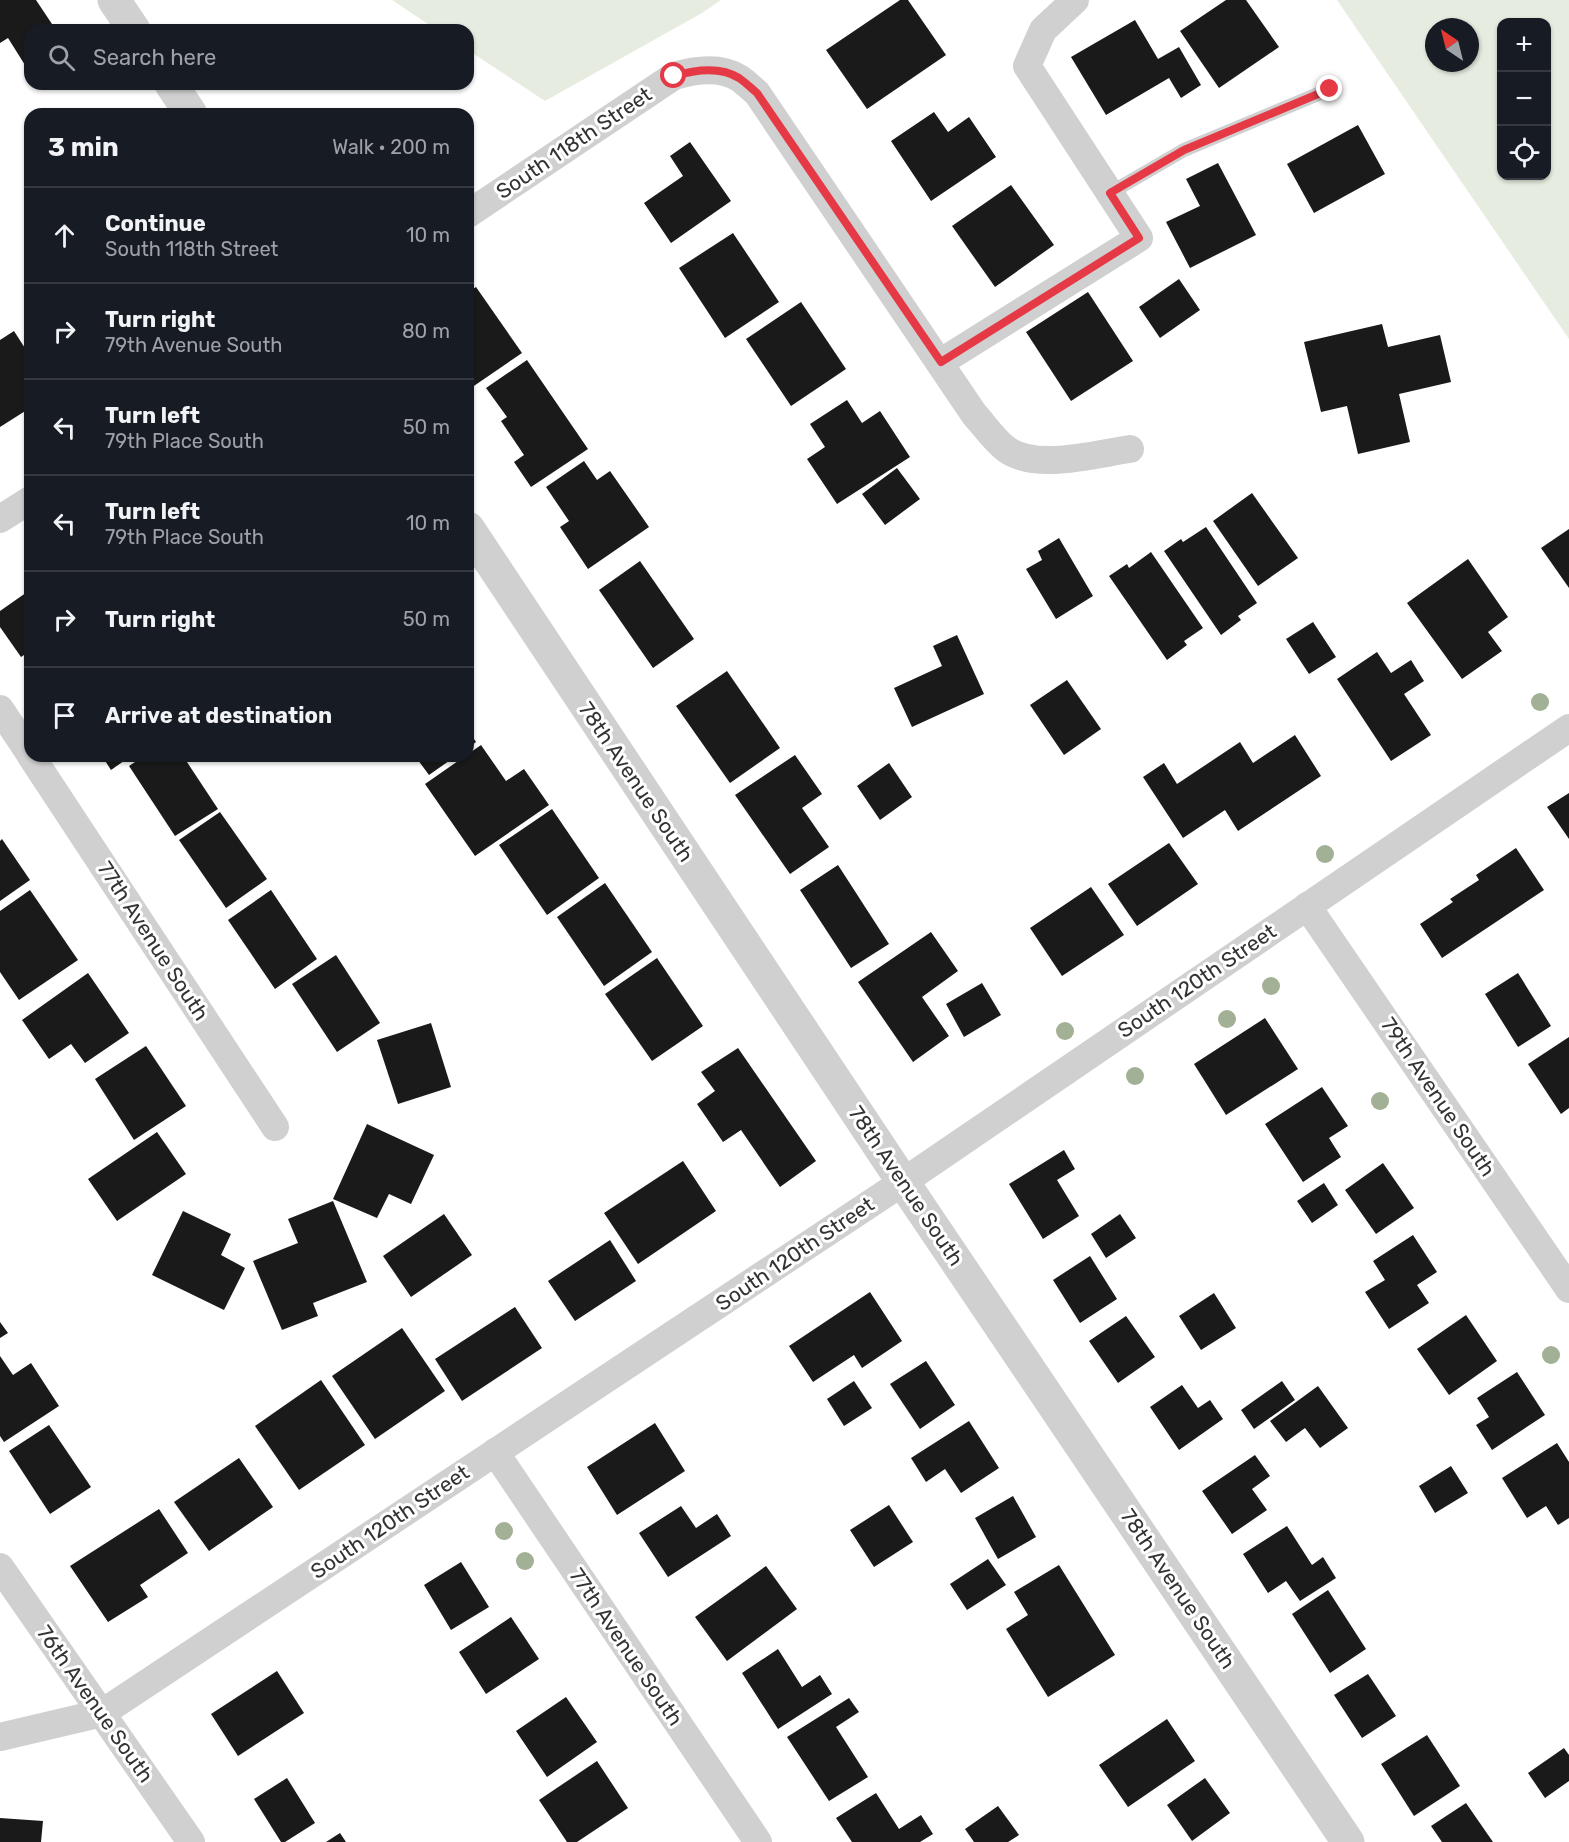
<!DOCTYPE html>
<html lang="en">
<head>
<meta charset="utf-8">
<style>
  :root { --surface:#171b24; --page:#242831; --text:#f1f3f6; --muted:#9ea1a6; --line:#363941 }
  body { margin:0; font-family:Rubik,sans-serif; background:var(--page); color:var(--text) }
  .controls { position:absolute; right:18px; top:18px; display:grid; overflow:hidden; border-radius:12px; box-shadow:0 2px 4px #0004 }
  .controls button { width:54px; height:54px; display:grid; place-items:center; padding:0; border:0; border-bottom:2px solid var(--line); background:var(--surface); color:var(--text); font:30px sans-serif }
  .compass { position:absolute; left:1425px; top:18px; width:54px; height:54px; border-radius:50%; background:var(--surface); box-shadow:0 2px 4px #0004; rotate:325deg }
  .stop { position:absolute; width:18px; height:18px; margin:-14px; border:4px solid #e63946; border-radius:50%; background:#fff }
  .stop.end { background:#e63946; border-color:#fff; box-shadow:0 2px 6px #0008 }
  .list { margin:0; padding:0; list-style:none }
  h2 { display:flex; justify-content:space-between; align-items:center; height:78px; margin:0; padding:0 24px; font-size:26px }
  h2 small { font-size:20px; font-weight:400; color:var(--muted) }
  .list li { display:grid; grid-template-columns:39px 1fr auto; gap:18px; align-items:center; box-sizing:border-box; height:96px; padding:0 24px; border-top:2px solid var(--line) }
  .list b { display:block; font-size:22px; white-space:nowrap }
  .list p { margin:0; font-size:20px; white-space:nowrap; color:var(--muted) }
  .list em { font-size:20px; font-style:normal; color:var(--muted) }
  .icon { flex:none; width:33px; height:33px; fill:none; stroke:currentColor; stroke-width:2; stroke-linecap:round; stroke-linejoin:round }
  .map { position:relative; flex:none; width:1569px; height:1842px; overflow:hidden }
  .search { position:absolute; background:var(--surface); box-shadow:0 2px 4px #0004; left:24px; top:24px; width:450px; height:66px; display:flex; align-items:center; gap:15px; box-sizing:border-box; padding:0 21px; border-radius:18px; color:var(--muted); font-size:22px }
  .panel { position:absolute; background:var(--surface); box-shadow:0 2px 4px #0004; left:24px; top:108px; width:450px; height:654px; border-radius:18px }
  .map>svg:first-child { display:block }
</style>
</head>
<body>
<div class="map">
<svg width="1569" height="1842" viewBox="0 0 1569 1842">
  <rect width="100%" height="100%" fill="#fff"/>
  <!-- green -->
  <g fill="#e6ecdf" fill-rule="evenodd">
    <path d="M392,0h329l-19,13 -157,88 -77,-51v-20h-31z"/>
    <path d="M1337,0h232v339zM1502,22h44v154h-44zM1434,27h36v36h-36z"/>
  </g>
  <!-- building -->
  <g fill="#1a1a1a">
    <path d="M0,0h36l20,30h-26v43l-22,-35 -8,5z"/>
    <path d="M900,0h8l38,55 -79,54 -41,-59z"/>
    <path d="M1226,0h20l33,47 -60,41 -39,-57z"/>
    <path d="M1135,20l23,39 21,-12 22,38 -20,13 -12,-20 -63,37 -35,-58z"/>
    <path d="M934,112l14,20 21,-15 27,40 -65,44 -40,-60z"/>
    <path d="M1358,125l27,49 -71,39 -27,-49z"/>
    <path d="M690,142l41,59 -60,42 -27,-40 39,-27 -13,-20z"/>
    <path d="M1218,163l38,72 -66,33 -24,-46 34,-16 -14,-27z"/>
    <path d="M1011,185l43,60 -59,42 -43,-61z"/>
    <path d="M733,233l46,69 -54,36 -46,-70z"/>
    <path d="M1179,279l21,31 -40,28 -21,-31z"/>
    <path d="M476,287l46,66 -54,37v-98z"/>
    <path d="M1088,292l45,69 -62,40 -45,-69z"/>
    <path d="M801,302l45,67 -55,37 -45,-67z"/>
    <path d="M1382,324l6,23 52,-12 11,47 -52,12 11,48 -52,12 -11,-48 -26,6 -17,-70z"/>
    <path d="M14,331l16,25v52l-30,19v-87z"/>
    <path d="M527,360l61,89 -57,38 -17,-25 10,-7 -23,-34 6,-4 -21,-29z"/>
    <path d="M847,400l15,23 18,-12 30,46 -73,47 -30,-45 18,-12 -15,-23z"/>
    <path d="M584,461l13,19 13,-9 39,56 -61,42 -28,-42 9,-6 -23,-34z"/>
    <path d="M897,468l23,31 -35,26 -23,-31z"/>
    <path d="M1252,493l46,65 -40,28 -45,-65z"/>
    <path d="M1206,527l51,76 -19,13 3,4 -20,15 -57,-84 17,-12 2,3z"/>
    <path d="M1569,529v59l-28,-40z"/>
    <path d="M1059,538l34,58 -37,23 -30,-50 16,-9 -4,-9z"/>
    <path d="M1151,552l52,76 -19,13 3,4 -20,15 -58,-84 18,-12 2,4z"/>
    <path d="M1468,559l40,58 -20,15 14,19 -40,28 -55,-76z"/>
    <path d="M640,561l54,78 -41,29 -54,-78z"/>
    <path d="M30,590v61l-9,6 -21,-30v-16z"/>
    <path d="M1313,622l23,35 -27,17 -23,-35z"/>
    <path d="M957,635l27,59 -72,33 -18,-39 48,-22 -9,-20z"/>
    <path d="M1377,652l14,21 20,-13 13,21 -20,13 27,41 -40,26 -54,-82z"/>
    <path d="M727,671l53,77 -50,35 -54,-77z"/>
    <path d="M1067,680l34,49 -37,26 -34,-50z"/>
    <path d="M468,730l8,12 -8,6z"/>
    <path d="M1295,735l26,41 -83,55 -13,-21 -42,28 -40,-61 21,-14 13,21 63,-42 13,21z"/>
    <path d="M481,745l25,36 18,-12 25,36 -74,51 -50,-72z"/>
    <path d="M795,755l27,39 -20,14 27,39 -39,27 -55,-79z"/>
    <path d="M102,756h29l-20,14z"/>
    <path d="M144,756h39l35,53 -43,27 -46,-70z"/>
    <path d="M415,756h41l-27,19z"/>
    <path d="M889,763l23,34 -32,23 -23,-34z"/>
    <path d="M1569,793v46l-22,-32z"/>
    <path d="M552,809l47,69 -52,37 -48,-70z"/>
    <path d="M220,812l47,67 -41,29 -47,-68z"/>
    <path d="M2,839l28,41 -30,21v-60z"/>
    <path d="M1169,843l29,41 -61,42 -29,-42z"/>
    <path d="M1516,848l28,42 -102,68 -22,-34 33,-22 -3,-3 29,-19 -3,-5z"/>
    <path d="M838,865l51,79 -38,24 -51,-78z"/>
    <path d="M605,883l47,69 -48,34 -47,-69z"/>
    <path d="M1091,887l33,48 -62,41 -32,-48z"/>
    <path d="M30,890l48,70 -59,40 -19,-28v-61z"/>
    <path d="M271,890l46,69 -42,30 -47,-69z"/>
    <path d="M931,932l27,39 -36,26 27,39 -36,26 -55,-80z"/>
    <path d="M336,955l44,68 -43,29 -45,-68z"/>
    <path d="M657,958l46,68 -51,35 -47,-67z"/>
    <path d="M88,973l41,60 -44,30 -14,-19 -22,15 -27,-39z"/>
    <path d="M1518,973l33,53 -33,21 -33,-53z"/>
    <path d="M982,983l19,32 -37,22 -18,-33z"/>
    <path d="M1265,1018l33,51 -72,46 -32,-51z"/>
    <path d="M431,1023l20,64 -53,17 -21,-64z"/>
    <path d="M1569,1037v71l-8,6 -33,-50z"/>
    <path d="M146,1046l40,60 -52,34 -39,-61z"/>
    <path d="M738,1048l78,113 -36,26 -39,-57 -18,12 -26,-38 18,-13 -14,-19z"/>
    <path d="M1322,1087l26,39 -19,12 12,19 -38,25 -38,-58z"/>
    <path d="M367,1124l67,31 -23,49 -22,-10 -12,24 -44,-19z"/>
    <path d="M157,1132l29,42 -69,47 -29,-42z"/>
    <path d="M1064,1150l11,19 -18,11 22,36 -36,23 -34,-55z"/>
    <path d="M683,1161l33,50 -78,53 -34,-51z"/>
    <path d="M1383,1163l31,45 -38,26 -31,-44z"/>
    <path d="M1324,1183l14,22 -26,18 -15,-22z"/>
    <path d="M333,1201l34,81 -54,21 5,13 -36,14 -29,-69 45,-18 -10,-24z"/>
    <path d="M183,1211l48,23 -10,21 24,13 -21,42 -72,-35z"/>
    <path d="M444,1214l28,41 -61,42 -28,-41z"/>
    <path d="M1120,1214l16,24 -30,20 -15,-24z"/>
    <path d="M1413,1235l24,37 -20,13 12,18 -40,26 -24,-37 20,-12 -12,-19z"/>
    <path d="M610,1240l26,41 -61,40 -27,-40z"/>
    <path d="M1090,1256l27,43 -37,24 -27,-43z"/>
    <path d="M870,1292l32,49 -40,27 -8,-13 -41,27 -24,-36z"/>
    <path d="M1214,1293l22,35 -35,22 -22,-34z"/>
    <path d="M515,1307l27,41 -80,53 -27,-42z"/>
    <path d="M1466,1315l31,46 -48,34 -32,-46z"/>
    <path d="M1126,1316l29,41 -37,26 -29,-42z"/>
    <path d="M0,1322l8,11 -8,5z"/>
    <path d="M402,1328l43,63 -70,48 -43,-63z"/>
    <path d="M0,1356l13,19 18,-12 28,43 -55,36 -4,-6z"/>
    <path d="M926,1361l29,44 -35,24 -30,-45z"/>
    <path d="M1517,1372l28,43 -53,35 -16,-25 13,-8 -12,-19z"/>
    <path d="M321,1380l44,65 -66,45 -44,-64z"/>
    <path d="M854,1381l18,27 -28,18 -17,-27z"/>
    <path d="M1282,1381l13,19 -41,29 -13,-19z"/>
    <path d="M1182,1385l16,23 12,-8 13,19 -44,31 -29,-43z"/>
    <path d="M1318,1386l30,42 -28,20 -15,-20 -19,14 -16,-21z"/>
    <path d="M969,1421l30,47 -38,25 -16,-24 -19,13 -15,-24z"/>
    <path d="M655,1423l30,48 -68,44 -30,-48z"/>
    <path d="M49,1425l42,62 -41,27 -41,-63z"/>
    <path d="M1557,1443l12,19v56l-11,7 -12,-19 -19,12 -25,-40z"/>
    <path d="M1255,1455l15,21 -18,13 15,21 -35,24 -30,-43z"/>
    <path d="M239,1458l34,49 -64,44 -35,-49z"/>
    <path d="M1451,1466l17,27 -33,20 -16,-27z"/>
    <path d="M1013,1496l23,41 -38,22 -23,-41z"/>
    <path d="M889,1505l24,37 -39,25 -24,-37z"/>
    <path d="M681,1506l15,22 21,-14 14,22 -63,41 -29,-44z"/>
    <path d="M159,1509l29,44 -48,32 8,12 -40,25 -38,-56z"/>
    <path d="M1287,1526l25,39 11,-8 13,21 -36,23 -14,-20 -18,12 -25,-39z"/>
    <path d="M988,1559l18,26 -39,25 -17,-26z"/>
    <path d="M461,1562l28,45 -38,23 -27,-45z"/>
    <path d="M1059,1565l56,90 -67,42 -42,-68 22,-14 -14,-23z"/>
    <path d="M766,1566l31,43 -70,52 -32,-44z"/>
    <path d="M1328,1590l38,59 -36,24 -38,-59z"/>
    <path d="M511,1617l28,42 -53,35 -27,-42z"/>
    <path d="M778,1649l24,38 18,-12 12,19 -54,35 -36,-56z"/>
    <path d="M277,1671l27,42 -66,43 -27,-42z"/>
    <path d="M1368,1674l28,42 -34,22 -28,-43z"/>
    <path d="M566,1697l31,45 -50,35 -31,-46z"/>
    <path d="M849,1698l10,14 -23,15 32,50 -39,24 -42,-64z"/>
    <path d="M1167,1719l28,42 -67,46 -29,-42z"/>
    <path d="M1427,1735l33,51 -46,30 -33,-52z"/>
    <path d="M1564,1748l5,7v26l-24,17 -17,-25z"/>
    <path d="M597,1761l31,47 -51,34h-10l-28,-42z"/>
    <path d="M287,1778l28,45 -30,19h-4l-27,-43z"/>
    <path d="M1205,1778l25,35 -38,28 -25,-36z"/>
    <path d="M876,1793l23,36 22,-14 12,19 -13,8h-68l-16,-24z"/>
    <path d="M1466,1803l27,39h-51l-11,-16z"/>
    <path d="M998,1806l21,29 -11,7h-34l-9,-13z"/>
    <path d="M0,1818l43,3 -2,21h-41z"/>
    <path d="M340,1833l6,9h-20z"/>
  </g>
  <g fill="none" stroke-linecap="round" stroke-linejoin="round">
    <!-- service -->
    <path stroke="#d0d0d0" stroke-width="14" d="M1110,193l74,-43 146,-61"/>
    <!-- minor -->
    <g stroke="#d0d0d0" stroke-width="28">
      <path d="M468,214l206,-138c20,-6 46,-10 65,2 6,4 12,10 18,15l217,321c10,11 20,26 32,35 30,22 89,5 124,0"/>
      <path d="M941,362l198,-124 -112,-172 16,-36 32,-30"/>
      <path d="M0,519l30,-19"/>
      <path d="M0,709l30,45"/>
      <path d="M31,756l244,371"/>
      <path d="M1307,906l262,383"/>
      <path d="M495,1452l263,390"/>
      <path d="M0,1567l191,275"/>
      <path d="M0,1737l102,-24 801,-531 666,-454"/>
    </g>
    <!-- tertiary -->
    <g stroke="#d0d0d0" stroke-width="33">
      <path d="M114,0l20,30"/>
      <path d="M171,84l20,30"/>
      <path d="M468,528l435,654 445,660"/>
    </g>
  </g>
  <!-- trees -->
  <g fill="#a2b095">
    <circle cx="1540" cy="702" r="9"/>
    <circle cx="1325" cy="854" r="9"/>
    <circle cx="1271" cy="986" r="9"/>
    <circle cx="1227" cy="1019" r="9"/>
    <circle cx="1065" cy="1031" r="9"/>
    <circle cx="1135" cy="1076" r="9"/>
    <circle cx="1380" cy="1101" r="9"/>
    <circle cx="1551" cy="1355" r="9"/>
    <circle cx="504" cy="1531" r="9"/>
    <circle cx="525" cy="1561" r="9"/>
  </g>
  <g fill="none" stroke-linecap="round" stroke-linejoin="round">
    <!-- route -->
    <path stroke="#e63946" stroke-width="8" d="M674,76c20,-6 46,-10 65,2 6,4 12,10 18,15l184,269 198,-124 -29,-45 74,-43 146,-61"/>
  </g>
  <g text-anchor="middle" stroke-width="6" stroke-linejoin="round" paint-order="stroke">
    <!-- street labels -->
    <g font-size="21" fill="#333" stroke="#fff">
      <text transform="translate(574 143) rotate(-34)" y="7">South 118th Street</text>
      <text transform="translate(636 782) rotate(56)" y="7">78th Avenue South</text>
      <text transform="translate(153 941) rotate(57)" y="7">77th Avenue South</text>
      <text transform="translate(1197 981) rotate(-34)" y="7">South 120th Street</text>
      <text transform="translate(1438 1097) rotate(56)" y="7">79th Avenue South</text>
      <text transform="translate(906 1186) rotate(56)" y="7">78th Avenue South</text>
      <text transform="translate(795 1254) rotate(-34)" y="7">South 120th Street</text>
      <text transform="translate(390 1522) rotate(-34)" y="7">South 120th Street</text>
      <text transform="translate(1178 1589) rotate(56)" y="7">78th Avenue South</text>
      <text transform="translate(626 1647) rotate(56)" y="7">77th Avenue South</text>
      <text transform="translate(95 1704) rotate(55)" y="7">76th Avenue South</text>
    </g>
  </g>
</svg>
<div class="controls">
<button>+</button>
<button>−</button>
<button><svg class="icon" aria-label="locate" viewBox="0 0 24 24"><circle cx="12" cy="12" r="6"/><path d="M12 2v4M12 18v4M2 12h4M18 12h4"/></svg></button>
</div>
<svg class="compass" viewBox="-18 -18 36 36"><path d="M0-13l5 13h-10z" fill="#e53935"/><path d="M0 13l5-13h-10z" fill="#9ea1a6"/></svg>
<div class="stop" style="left:674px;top:76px"></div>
<div class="stop end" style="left:1330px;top:89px"></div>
<div class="search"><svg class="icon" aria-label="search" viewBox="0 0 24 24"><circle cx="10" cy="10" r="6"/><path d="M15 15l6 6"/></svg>Search here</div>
<section class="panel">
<h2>3 min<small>Walk · 200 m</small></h2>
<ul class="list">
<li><svg class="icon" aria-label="ahead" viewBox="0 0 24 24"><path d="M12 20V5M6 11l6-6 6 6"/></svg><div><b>Continue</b><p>South 118th Street</p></div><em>10 m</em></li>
<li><svg class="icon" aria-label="right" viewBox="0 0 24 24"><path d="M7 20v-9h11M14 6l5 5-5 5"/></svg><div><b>Turn right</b><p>79th Avenue South</p></div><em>80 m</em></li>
<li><svg class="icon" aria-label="left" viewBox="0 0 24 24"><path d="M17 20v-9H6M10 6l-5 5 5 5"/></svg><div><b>Turn left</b><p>79th Place South</p></div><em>50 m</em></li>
<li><svg class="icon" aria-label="left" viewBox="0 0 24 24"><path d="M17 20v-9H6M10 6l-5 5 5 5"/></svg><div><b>Turn left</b><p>79th Place South</p></div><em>10 m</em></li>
<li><svg class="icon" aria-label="right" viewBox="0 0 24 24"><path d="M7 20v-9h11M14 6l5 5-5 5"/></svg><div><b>Turn right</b></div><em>50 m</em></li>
<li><svg class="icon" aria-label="arrive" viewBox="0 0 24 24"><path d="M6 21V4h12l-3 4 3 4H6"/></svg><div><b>Arrive at destination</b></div></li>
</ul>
</section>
</div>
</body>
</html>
